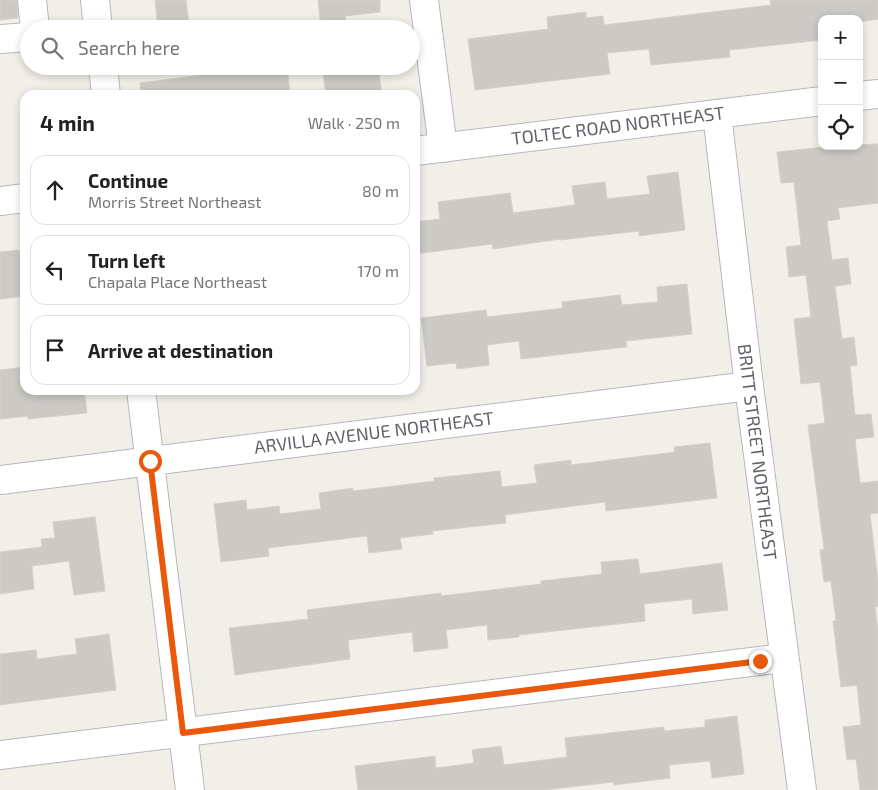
<!DOCTYPE html>
<html lang="en">
<head>
<meta charset="utf-8">
<style>
  :root { --surface:#fff; --page:#f6f6f6; --text:#222; --muted:#767676; --line:#e0e0e0 }
  body { margin:0; font-family:"Exo 2",sans-serif; background:var(--page); color:var(--text) }
  .controls { position:absolute; right:15px; top:15px; display:grid; overflow:hidden; border-radius:10px; box-shadow:0 2px 8px #0003 }
  .controls button { width:45px; height:45px; display:grid; place-items:center; padding:0; border:0; border-bottom:1px solid var(--line); background:var(--surface); color:var(--text); font:25px sans-serif }
  .stop { position:absolute; width:15px; height:15px; margin:-11px; border:4px solid #ea580c; border-radius:50%; background:#fff }
  .stop.end { background:#ea580c; border-color:#fff; box-shadow:0 1px 5px #0008 }
  .list { margin:0; padding:0; list-style:none }
  h2 { display:flex; justify-content:space-between; align-items:center; height:65px; margin:0; padding:0 20px; font-size:21px }
  h2 small { font-size:16px; font-weight:400; color:var(--muted) }
  .list li { display:grid; grid-template-columns:32px 1fr auto; gap:15px; align-items:center; box-sizing:border-box; height:70px; margin:0 10px 10px; padding:0 10px; border:1px solid var(--line); border-radius:15px }
  .list b { display:block; font-size:19px; white-space:nowrap }
  .list p { margin:0; font-size:16px; white-space:nowrap; color:var(--muted) }
  .list em { font-size:16px; font-style:normal; color:var(--muted) }
  .icon { flex:none; width:28px; height:28px; fill:none; stroke:currentColor; stroke-width:2; stroke-linecap:round; stroke-linejoin:round }
  .map { position:relative; flex:none; width:878px; height:790px; overflow:hidden }
  .search { position:absolute; background:var(--surface); box-shadow:0 2px 8px #0003; left:20px; top:20px; width:400px; height:55px; display:flex; align-items:center; gap:12px; box-sizing:border-box; padding:0 18px; border-radius:28px; color:var(--muted); font-size:19px }
  .panel { position:absolute; background:var(--surface); box-shadow:0 2px 8px #0003; left:20px; top:90px; width:400px; height:305px; border-radius:15px }
  .map>svg:first-child { display:block }
</style>
</head>
<body>
<div class="map">
<svg width="878" height="790" viewBox="0 0 878 790">
  <rect width="100%" height="100%" fill="#f1efe8"/>
  <!-- building -->
  <g fill="#cccac5" stroke="#d6d1c6">
    <path d="M0,0h17l1,18 -18,2z"/>
    <path d="M155,0h31l3,26 -31,3z"/>
    <path d="M318,0h62v12l-35,4 1,13h-25z"/>
    <path d="M770,0h108v19l-19,3v-3h-40l3,21 -93,10 1,7 -79,8 -2,-16 -42,4 3,21 -135,16 -7,-51 80,-10 -1,-12 39,-5v6l17,-2 1,9 167,-20z"/>
    <path d="M233,66h54l3,29h-149l-1,-12 94,-12z"/>
    <path d="M337,66h41l4,29h-56l-3,-24 14,-1z"/>
    <path d="M878,144v59l-40,5 2,11 -13,2 5,39 16,-2 3,26 -16,2 7,53 12,-2 3,28 -7,1 5,49 16,-1 3,23 -19,2 5,44 18,-2v32l-8,1 8,67v25l-3,1 3,23v160h-18l-4,-31 -9,1 -4,-33 18,-2 -4,-40 -16,2 -8,-66h3l-5,-40 -7,1 -4,-32 4,-1 -16,-124 17,-2 -5,-41 -19,2 -7,-65 17,-2 -5,-42 -17,2 -3,-30 15,-2 -7,-63 -13,1 -4,-31 56,-6z"/>
    <path d="M678,172l7,58 -46,6v-5l-79,9v-1l-67,10 -1,-5 -77,10v-32l25,-3 -2,-17 72,-9 3,20 62,-8 -3,-19 33,-4 2,17 43,-5 -3,-18z"/>
    <path d="M19,250l1,8 5,-1v39l-25,3v-47z"/>
    <path d="M687,284l5,50 -66,7 1,6 -106,12 -2,-18 -32,4 2,20 -32,4 -1,-6 -29,3 -6,-48 65,-8 1,7 76,-9 -1,-6 58,-7 2,10 36,-3 -1,-15z"/>
    <path d="M25,367v23h59l3,23 -59,6v-3l-28,3v-49z"/>
    <path d="M710,443l7,55 -111,13 -1,-9 -100,13 1,8 -74,8 1,3 -33,4 2,11 -33,4 -2,-17 -99,12 1,8 -48,6 -7,-58 32,-4 1,10 32,-4 1,8 41,-5 -2,-16 34,-5v3l82,-10 -1,-3 66,-7 2,16 35,-4 -3,-18 37,-5v5l104,-13 -1,-5z"/>
    <path d="M95,517l10,74 -31,4 -5,-34 -37,5 2,23 -34,5v-42l42,-5 -1,-8 14,-1 -2,-16z"/>
    <path d="M638,559l2,15 82,-11 6,47 -35,4 -1,-15 -48,5 1,17 -126,14v2l-31,3 -1,-15 -41,5 2,18 -34,4 -2,-20 -64,8 2,19 -115,16 -6,-47 79,-9 -1,-9 134,-17v3l100,-12v-3l61,-7 -1,-12z"/>
    <path d="M109,634l7,56 -116,15v-51l36,-4 1,9 40,-5 -2,-15z"/>
    <path d="M737,716l7,58 -32,4 -2,-17 -41,4 1,13 -56,7 -1,-3 -69,8h-186l-3,-24 80,-10 1,12 38,-5 -2,-13 29,-4 3,19 63,-8 -2,-19 99,-11v4l41,-4v-7z"/>
  </g>
  <g fill="none" stroke-linecap="round" stroke-linejoin="round">
    <defs>
      <g id="minor">
        <path d="M32,0l3,29"/>
        <path d="M95,0l3,29"/>
        <path d="M424,0l19,148"/>
        <path d="M0,39l29,-2"/>
        <path d="M103,66l3,29"/>
        <path d="M859,96l19,-2"/>
        <path d="M717,114l32,272 53,404"/>
        <path d="M415,151l407,-50"/>
        <path d="M0,201l25,-3"/>
        <path d="M141,390l49,400"/>
        <path d="M0,480l749,-94"/>
        <path d="M0,755l784,-97"/>
      </g>
    </defs>
    <!-- minor casing -->
    <use href="#minor" stroke="#b5b8bc" stroke-width="30"/>
    <!-- minor -->
    <use href="#minor" stroke="#fff" stroke-width="28"/>
  </g>
  <g fill="none" stroke-linecap="round" stroke-linejoin="round">
    <!-- route -->
    <path stroke="#ea580c" stroke-width="6" d="M150,461l33,272 577,-72"/>
  </g>
  <g text-anchor="middle" stroke-width="4" stroke-linejoin="round" paint-order="stroke">
    <!-- street labels -->
    <g font-size="18" fill="#5f6368" stroke="#fff">
      <text transform="translate(618 126) rotate(-7)" y="6">TOLTEC ROAD NORTHEAST</text>
      <text transform="translate(374 433) rotate(-7)" y="6">ARVILLA AVENUE NORTHEAST</text>
      <text transform="translate(757 452) rotate(83)" y="6">BRITT STREET NORTHEAST</text>
    </g>
  </g>
</svg>
<div class="controls">
<button>+</button>
<button>−</button>
<button><svg class="icon" aria-label="locate" viewBox="0 0 24 24"><circle cx="12" cy="12" r="6"/><path d="M12 2v4M12 18v4M2 12h4M18 12h4"/></svg></button>
</div>
<div class="stop" style="left:150px;top:461px"></div>
<div class="stop end" style="left:760px;top:661px"></div>
<div class="search"><svg class="icon" aria-label="search" viewBox="0 0 24 24"><circle cx="10" cy="10" r="6"/><path d="M15 15l6 6"/></svg>Search here</div>
<section class="panel">
<h2>4 min<small>Walk · 250 m</small></h2>
<ul class="list">
<li><svg class="icon" aria-label="ahead" viewBox="0 0 24 24"><path d="M12 20V5M6 11l6-6 6 6"/></svg><div><b>Continue</b><p>Morris Street Northeast</p></div><em>80 m</em></li>
<li><svg class="icon" aria-label="left" viewBox="0 0 24 24"><path d="M17 20v-9H6M10 6l-5 5 5 5"/></svg><div><b>Turn left</b><p>Chapala Place Northeast</p></div><em>170 m</em></li>
<li><svg class="icon" aria-label="arrive" viewBox="0 0 24 24"><path d="M6 21V4h12l-3 4 3 4H6"/></svg><div><b>Arrive at destination</b></div></li>
</ul>
</section>
</div>
</body>
</html>
